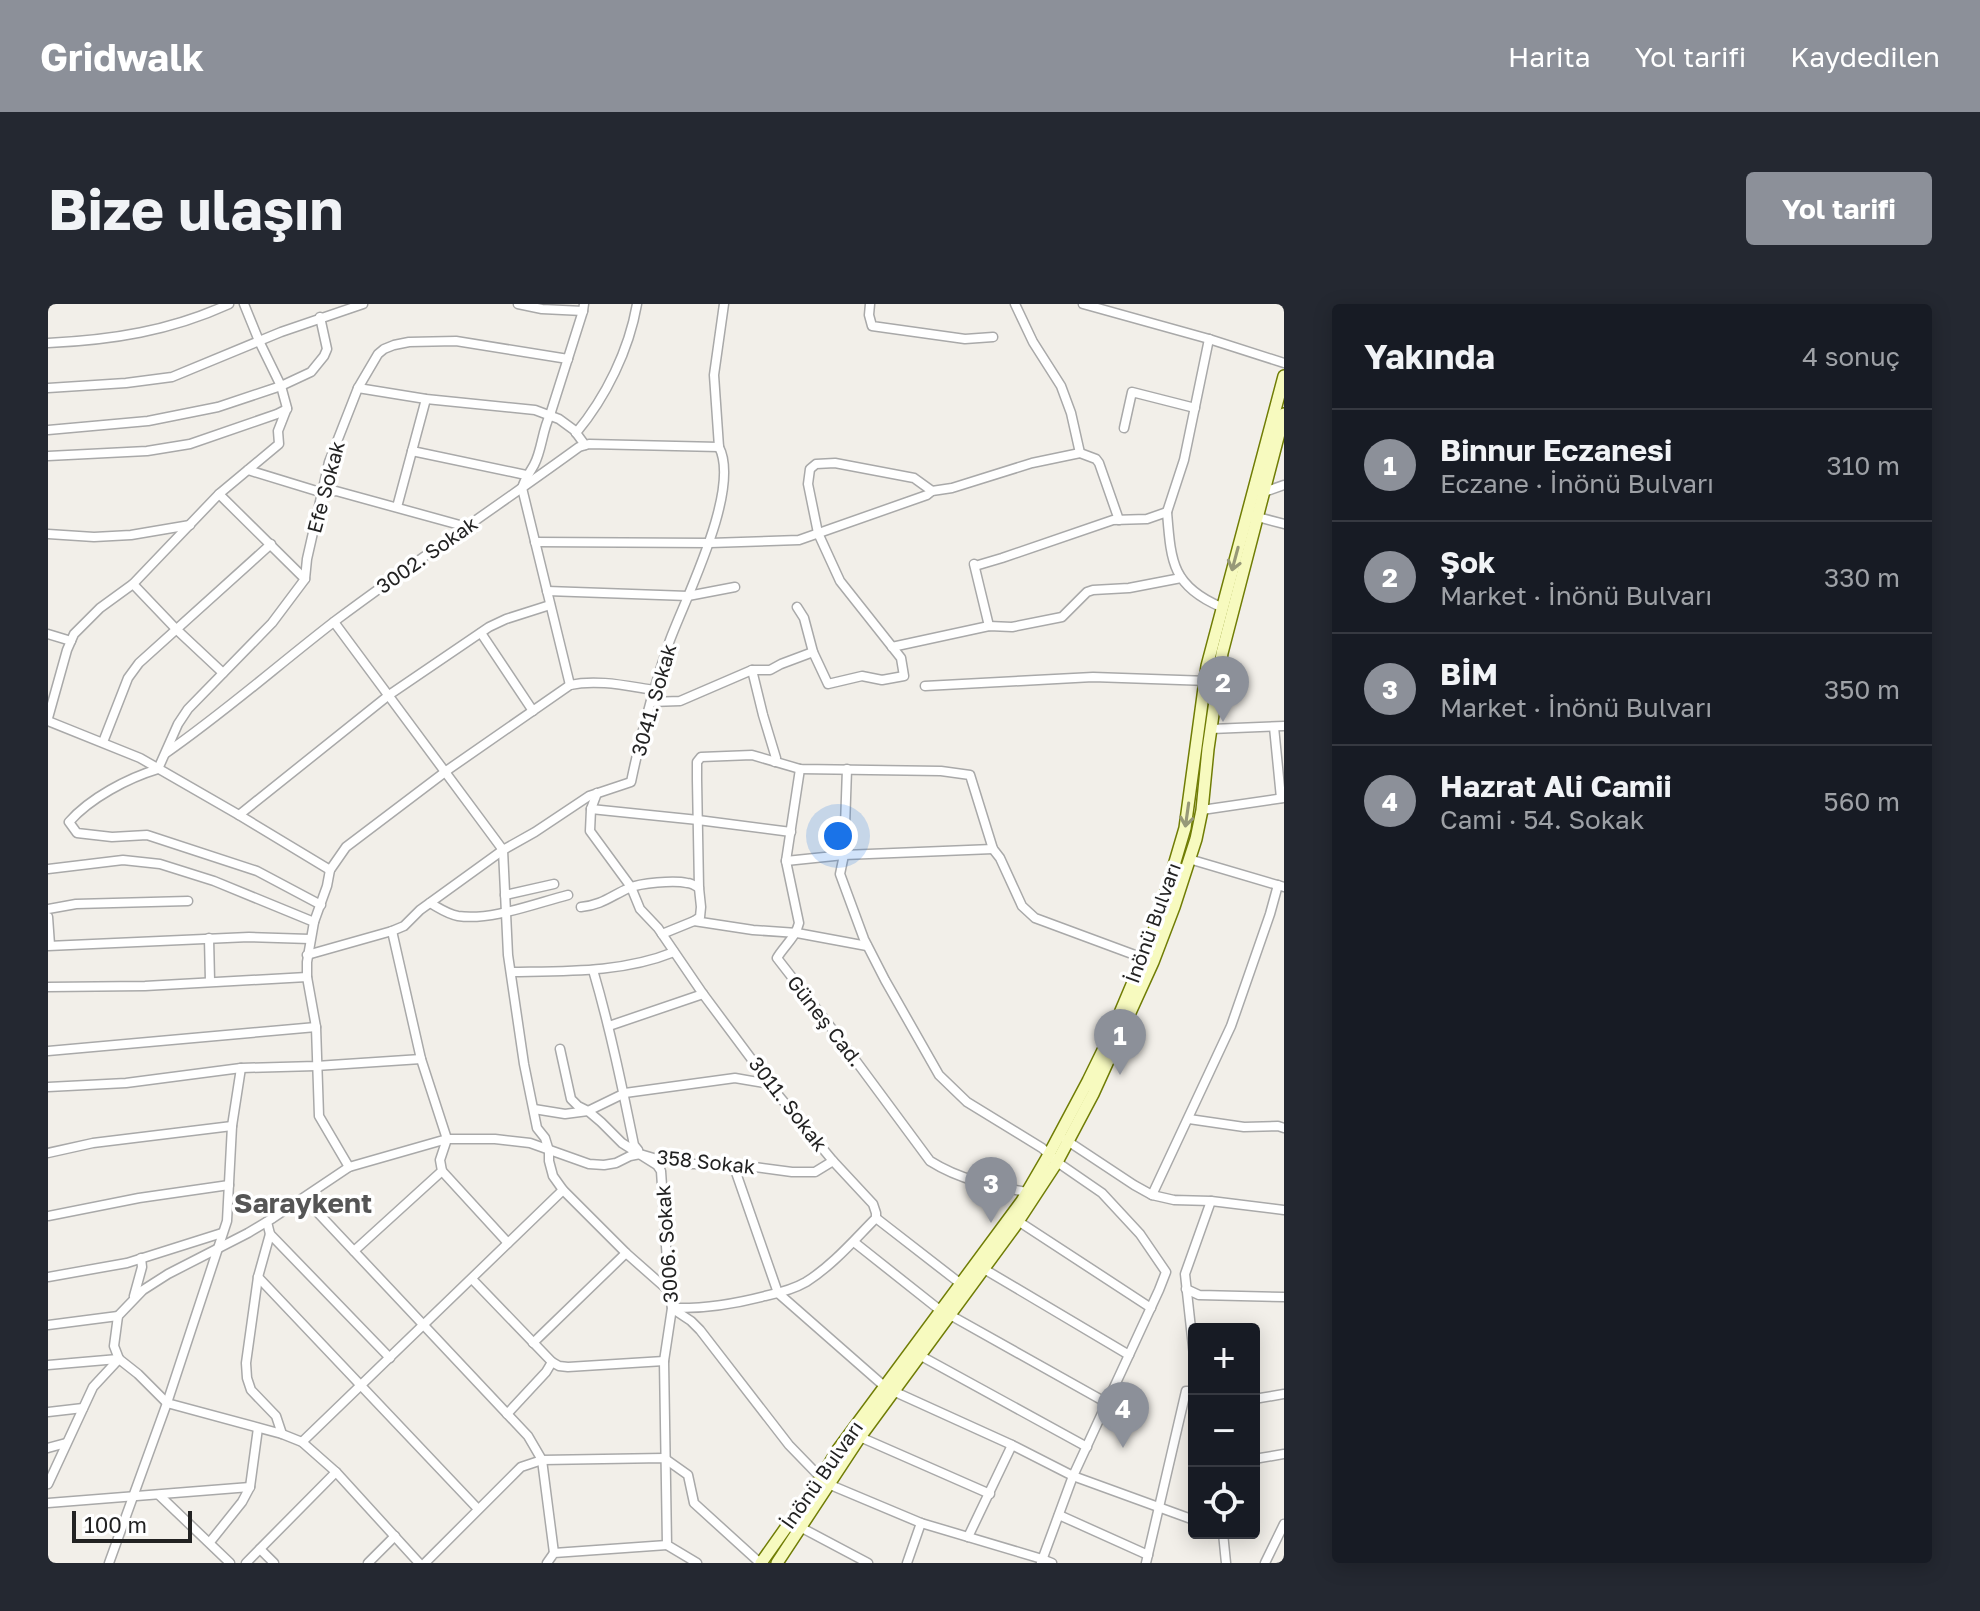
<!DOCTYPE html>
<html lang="tr">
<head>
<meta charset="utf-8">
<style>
  :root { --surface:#171b24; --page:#242831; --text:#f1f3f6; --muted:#9ea1a6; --line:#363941; --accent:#8c9099 }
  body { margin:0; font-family:"Golos Text",sans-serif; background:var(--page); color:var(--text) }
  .controls { position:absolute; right:24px; bottom:24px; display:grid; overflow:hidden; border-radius:8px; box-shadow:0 4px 20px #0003 }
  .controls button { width:72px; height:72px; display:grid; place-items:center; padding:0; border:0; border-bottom:2px solid var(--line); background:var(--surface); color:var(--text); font:40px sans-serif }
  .scale { position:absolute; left:24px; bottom:20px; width:120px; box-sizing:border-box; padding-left:8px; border:4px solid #222; border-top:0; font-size:22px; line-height:28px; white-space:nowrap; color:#222; -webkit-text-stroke:6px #fff; paint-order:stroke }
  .you { position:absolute; left:790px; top:532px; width:28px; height:28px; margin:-20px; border:6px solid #fff; border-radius:50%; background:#1a73e8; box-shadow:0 0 0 12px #1a73e833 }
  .badge { display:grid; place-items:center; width:52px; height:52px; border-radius:50%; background:var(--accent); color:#fff; font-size:26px; font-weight:700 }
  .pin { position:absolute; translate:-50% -66px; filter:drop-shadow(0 2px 4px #0008) }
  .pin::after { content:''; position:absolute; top:42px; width:28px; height:24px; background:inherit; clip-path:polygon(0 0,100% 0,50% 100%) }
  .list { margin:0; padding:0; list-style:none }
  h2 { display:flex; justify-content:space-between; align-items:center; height:104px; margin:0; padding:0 32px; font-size:34px }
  h2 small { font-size:26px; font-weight:400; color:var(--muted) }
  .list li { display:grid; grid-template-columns:52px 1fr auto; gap:24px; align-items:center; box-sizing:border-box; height:112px; padding:0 32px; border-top:2px solid var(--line) }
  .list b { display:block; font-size:30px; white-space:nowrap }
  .list p { margin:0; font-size:26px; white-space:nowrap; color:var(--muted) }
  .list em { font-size:26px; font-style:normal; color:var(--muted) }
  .icon { flex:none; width:44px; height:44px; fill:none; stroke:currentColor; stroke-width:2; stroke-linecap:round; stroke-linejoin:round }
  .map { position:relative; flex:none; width:1236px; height:1259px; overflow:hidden; border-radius:8px }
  header { display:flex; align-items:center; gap:48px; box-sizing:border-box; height:112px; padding:0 40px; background:var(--accent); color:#fff }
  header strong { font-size:38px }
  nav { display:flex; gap:44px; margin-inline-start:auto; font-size:28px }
  .intro { display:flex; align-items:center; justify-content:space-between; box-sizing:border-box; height:192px; padding:0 48px }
  h1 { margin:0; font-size:56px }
  .button { padding:20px 36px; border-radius:8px; background:var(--accent); color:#fff; font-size:28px; font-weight:700 }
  main { display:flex; gap:48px; padding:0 48px }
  aside { flex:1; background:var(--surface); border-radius:8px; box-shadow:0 4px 20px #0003 }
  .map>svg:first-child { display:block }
</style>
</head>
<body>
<header>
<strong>Gridwalk</strong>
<nav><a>Harita</a><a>Yol tarifi</a><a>Kaydedilen</a></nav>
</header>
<div class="intro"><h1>Bize ulaşın</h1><a class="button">Yol tarifi</a></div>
<main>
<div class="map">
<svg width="1236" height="1259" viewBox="0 0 1236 1259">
  <rect width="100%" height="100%" fill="#f2efe9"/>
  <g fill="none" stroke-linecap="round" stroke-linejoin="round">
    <defs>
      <g id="minor">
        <path d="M470,0l24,5 41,2"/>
        <path d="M822,0l-1,11 3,11 93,13 28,-2"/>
        <path d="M967,0l18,38 28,44 10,27 9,40"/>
        <path d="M1035,0l126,35 75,24"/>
        <path d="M0,39c64,-3 122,-12 181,-39"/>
        <path d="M0,84l78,-5 46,-6 109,-45 82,-28"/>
        <path d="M310,84l68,11 109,11 24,9 15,11 11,15"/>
        <path d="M1076,124l8,-36 63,16"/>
        <path d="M0,126l100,-9 70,-14 63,-21 30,-14 13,-16 3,-7 -7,-32"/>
        <path d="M528,129c30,-36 53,-83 61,-129"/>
        <path d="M364,147l114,24"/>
        <path d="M0,152l99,-5 43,-7 87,-30 10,-5"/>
        <path d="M200,166l72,22 16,-1 131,36"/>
        <path d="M1216,188l20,-7"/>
        <path d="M171,190l86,85"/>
        <path d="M349,203l29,-108"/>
        <path d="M1119,208l17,-52 25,-121"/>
        <path d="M1206,212l30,8"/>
        <path d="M0,230l46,3 37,-2 59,-10"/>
        <path d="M487,238l175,1 89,-3 128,-45 5,-4 20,-3 80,-25 48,-10 16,6 3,4 20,57"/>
        <path d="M926,260l15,62"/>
        <path d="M927,262l27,-8 111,-38 34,-1 20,-7c4,50 5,74 54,95"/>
        <path d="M85,280l43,45 47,44"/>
        <path d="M499,287l141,5 47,-9"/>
        <path d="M749,303l7,11 9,34 15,32 34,-8 20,4 22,-4 -3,-18 -61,-77 -22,-48 -10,-49 2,-15 6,-5 19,-1 79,15 18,13"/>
        <path d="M286,318l169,228 5,105 16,109 13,64 8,10 4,13v10l4,15 10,14 63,63 43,38"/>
        <path d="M433,329l52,78"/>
        <path d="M0,330l23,7"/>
        <path d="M844,343l97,-21 23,1 50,-10 25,-25 6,-2 36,-2 52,-10"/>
        <path d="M704,366l11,45 13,43 -1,4"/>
        <path d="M522,381l-48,-197c3,-10 7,-14 12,-23 8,-15 8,-34 16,-50l33,-104 1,-7"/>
        <path d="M877,382l168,-9 116,4"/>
        <path d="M603,398l29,-1 72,-31h18l11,-6 32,-12"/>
        <path d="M0,414l19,-68 7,-16 26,-26 33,-24 86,-90 60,-50 -1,-13 9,-23 -6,-22 -22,-45 -15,-37"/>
        <path d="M0,417l92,37 99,57 91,55"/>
        <path d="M1226,423l7,71"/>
        <path d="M1163,425l73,-3"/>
        <path d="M55,438l25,-64 11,-15 132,-119"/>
        <path d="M118,449c59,-41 112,-88 169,-132 80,-60 163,-115 244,-174l10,-3 130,3"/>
        <path d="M752,465l-14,92 13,62c-3,14 -15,23 -22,35l59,76 94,127c30,19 62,25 97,31"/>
        <path d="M799,465l-3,86 -4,19 24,65 21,41 54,95 28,27 75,46 15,14 45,31 38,41 26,38 -7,18 -86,186 -32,87"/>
        <path d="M549,489l-6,16 -1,22 41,56 9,22 18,19 45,66 76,102 54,65 40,43 3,9v5c-22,22 -43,47 -70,64 -12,7 -27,11 -41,14 -31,8 -61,13 -93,12"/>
        <path d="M543,505l107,11 93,12"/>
        <path d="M1154,506l82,-12"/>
        <path d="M191,511l150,-120 100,-68 17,-8 44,-14"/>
        <path d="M1141,555l95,28"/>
        <path d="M738,557l58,-6 149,-6"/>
        <path d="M0,565l75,-9 37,4 54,17 100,41"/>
        <path d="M457,591l49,-11"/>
        <path d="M382,599c9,5 17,11 28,13 33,5 78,-13 110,-21"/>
        <path d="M273,601l-64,-34 -110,-36 -35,2 -35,-4 -8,-11c21,-24 59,-44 89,-53l20,-45 10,-15 84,-86 33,-44 2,-20 22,-97 29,-74 20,-34 6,-5 10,-4 15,-3 47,-1 112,18"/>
        <path d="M533,603c21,-2 30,-11 48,-19 11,-5 45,-8 58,-5 3,0 9,3 12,5"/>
        <path d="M0,605l28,-5 112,-3"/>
        <path d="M0,613l2,28"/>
        <path d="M646,617l6,-4 1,-10 -2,-19 -2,-108v-18l4,-5 51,-2 48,14 141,2 29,4 23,74 7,9 22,48 13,12 108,40"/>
        <path d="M614,630l32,-13 59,9 44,3 70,13"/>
        <path d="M161,634l1,43"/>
        <path d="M0,642l201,-9 61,2"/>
        <path d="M259,651l85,-24 12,-5 16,-16 83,-60 32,-18 54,-36 42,-14c10,-48 23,-96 39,-142 16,-43 71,-151 49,-193l-5,-72 10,-71"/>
        <path d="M545,666c17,58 29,116 41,175l4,5"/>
        <path d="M463,668c54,-1 111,1 163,-20"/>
        <path d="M0,683l97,-1 162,-9"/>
        <path d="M561,722l94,-32"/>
        <path d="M512,745l11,50 7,7 10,5 13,11 21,21 35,22 4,6 8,120 3,17 -8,53 3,184 30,18"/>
        <path d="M0,747l268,-24"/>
        <path d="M0,783l78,-4 115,-15 75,-2 105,-7"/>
        <path d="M486,805l31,5 23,-3 37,-18 110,-15 35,6"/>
        <path d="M1141,815l55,8 34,-1 6,2"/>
        <path d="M1018,836l68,45 18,10 22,5 37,1 73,9"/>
        <path d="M0,849l45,-10 139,-17"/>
        <path d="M685,860l45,129 106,93"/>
        <path d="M301,863l-30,-51 -3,-89 -9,-50v-15l7,-40 13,-36 3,-16 16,-23 103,-78 121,-84c27,-6 57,1 84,5"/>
        <path d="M394,867l66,72"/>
        <path d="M1104,891l79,-169 39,-112 8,-29"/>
        <path d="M256,894l224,238 14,24 12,93"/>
        <path d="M0,912l91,-18 90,-13"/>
        <path d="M828,914l85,66"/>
        <path d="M970,917l133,87"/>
        <path d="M219,918l3,12 -12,43 -12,86 1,15 4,12 25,26 6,18"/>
        <path d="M222,930l120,124"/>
        <path d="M806,938l87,69"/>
        <path d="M306,947l88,-80 -2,-11 7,-21h48l35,4 59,21 15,1 12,-2 14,-7 10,-2 17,5 34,5h42l59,8h23l18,-11"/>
        <path d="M936,965l145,86"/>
        <path d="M0,973l79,-14 95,-30"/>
        <path d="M210,973l220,232"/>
        <path d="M424,975l80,83"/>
        <path d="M1138,985l13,6 85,2"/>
        <path d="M86,992l8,-29 -1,-9"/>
        <path d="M625,1005l18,12 9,9 89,115 32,33"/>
        <path d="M902,1011l157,88"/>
        <path d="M0,1021l70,-9"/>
        <path d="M485,1039l93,-90"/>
        <path d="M873,1052l166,91"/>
        <path d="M1146,1052l-9,-82 26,-73"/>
        <path d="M71,1055l-5,-13 4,-30 25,-26 25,-16 80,-41 25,-15 76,-51 98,-28 -26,-80 -29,-128"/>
        <path d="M71,1055l19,15 29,29 115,31 20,8 34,30 83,91"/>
        <path d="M0,1061l70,-6"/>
        <path d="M845,1087l119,54 61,31 121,44"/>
        <path d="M1206,1095l30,-5"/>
        <path d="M0,1108l35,-4"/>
        <path d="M459,1110l39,-42 6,-10 7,4 9,1 96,-6"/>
        <path d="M812,1133l130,57"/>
        <path d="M254,1138l261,-252"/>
        <path d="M0,1144l18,-5"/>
        <path d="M1206,1155l30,-5"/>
        <path d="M0,1180l45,-97 26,-28"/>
        <path d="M780,1180l93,39 121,36 10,4"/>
        <path d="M111,1191l71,68"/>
        <path d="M0,1199l202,-16"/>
        <path d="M1011,1211l89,40"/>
        <path d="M752,1223l68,36"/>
        <path d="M1175,1229l3,30"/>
        <path d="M920,1233l44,-92"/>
        <path d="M162,1238l32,-40 8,-15 8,-59"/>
        <path d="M212,1245l14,14"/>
        <path d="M61,1259l58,-160 60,-182 5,-95 9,-58"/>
        <path d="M198,1259l90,-91"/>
        <path d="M320,1259l27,-27"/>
        <path d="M377,1259l96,-96 21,-7 122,-2 24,17 6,28 66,60"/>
        <path d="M499,1259l7,-10 113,-8"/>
        <path d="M859,1259l14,-40"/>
        <path d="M1098,1259l40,-172h8"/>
        <path d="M1217,1259l19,-39"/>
      </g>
      <g id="secondary">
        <path d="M713,1259l60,-85 16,-27 185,-250 25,-43 41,-77 24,-49 27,-64 18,-45 28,-95 22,-162 77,-290"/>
        <path d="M729,1259l83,-126 155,-211 42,-64 36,-68 60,-132 21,-55 22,-68 6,-29 6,-61 14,-96 62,-239"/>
      </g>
    </defs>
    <!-- minor casing -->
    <use href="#minor" stroke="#a9a9a9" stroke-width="11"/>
    <!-- secondary casing -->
    <use href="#secondary" stroke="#707d05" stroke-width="14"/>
    <!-- minor -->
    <use href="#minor" stroke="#fff" stroke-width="8"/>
    <!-- secondary -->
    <use href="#secondary" stroke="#f7fabf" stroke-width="11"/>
  </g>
  <!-- one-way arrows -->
  <defs><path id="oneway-shaft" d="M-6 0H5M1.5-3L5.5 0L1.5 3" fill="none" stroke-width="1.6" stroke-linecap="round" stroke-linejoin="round" transform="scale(2)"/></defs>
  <g stroke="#979978">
    <use href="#oneway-shaft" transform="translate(1187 255) rotate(105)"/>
    <use href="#oneway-shaft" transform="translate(1139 511) rotate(98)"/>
  </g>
  <g text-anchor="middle" stroke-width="7" stroke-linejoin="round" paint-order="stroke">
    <!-- street labels -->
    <g font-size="20" fill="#222" stroke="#fff">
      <text transform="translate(278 183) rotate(-75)" y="7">Efe Sokak</text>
      <text transform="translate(379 251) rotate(-35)" y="7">3002. Sokak</text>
      <text transform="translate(606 396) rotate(-74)" y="7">3041. Sokak</text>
      <text transform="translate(1105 619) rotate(-70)" y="7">İnönü Bulvarı</text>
      <text transform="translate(777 717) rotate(52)" y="7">Güneş Cad.</text>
      <text transform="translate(740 800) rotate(52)" y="7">3011. Sokak</text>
      <text transform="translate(658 858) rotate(6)" y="7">358 Sokak</text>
      <text transform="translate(619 940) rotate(-94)" y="7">3006. Sokak</text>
      <text transform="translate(774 1171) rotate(-55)" y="7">İnönü Bulvarı</text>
    </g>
    <!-- district labels -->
    <g font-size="28" font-weight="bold" fill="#555" stroke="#fff">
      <text x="255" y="909">Saraykent</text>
    </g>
  </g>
</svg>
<div class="controls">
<button>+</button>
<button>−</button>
<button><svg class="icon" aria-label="locate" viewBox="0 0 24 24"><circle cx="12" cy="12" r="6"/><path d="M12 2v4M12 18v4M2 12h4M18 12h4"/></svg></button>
</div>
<div class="scale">100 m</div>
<div class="you"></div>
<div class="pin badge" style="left:1072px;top:771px">1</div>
<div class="pin badge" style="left:1175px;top:418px">2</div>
<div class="pin badge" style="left:943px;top:919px">3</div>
<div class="pin badge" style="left:1075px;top:1144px">4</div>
</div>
<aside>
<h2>Yakında<small>4 sonuç</small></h2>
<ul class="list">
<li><span class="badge">1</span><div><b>Binnur Eczanesi</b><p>Eczane · İnönü Bulvarı</p></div><em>310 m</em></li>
<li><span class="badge">2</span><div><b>Şok</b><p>Market · İnönü Bulvarı</p></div><em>330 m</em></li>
<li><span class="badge">3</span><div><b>BİM</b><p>Market · İnönü Bulvarı</p></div><em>350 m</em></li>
<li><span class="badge">4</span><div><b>Hazrat Ali Camii</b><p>Cami · 54. Sokak</p></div><em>560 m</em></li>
</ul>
</aside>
</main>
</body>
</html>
